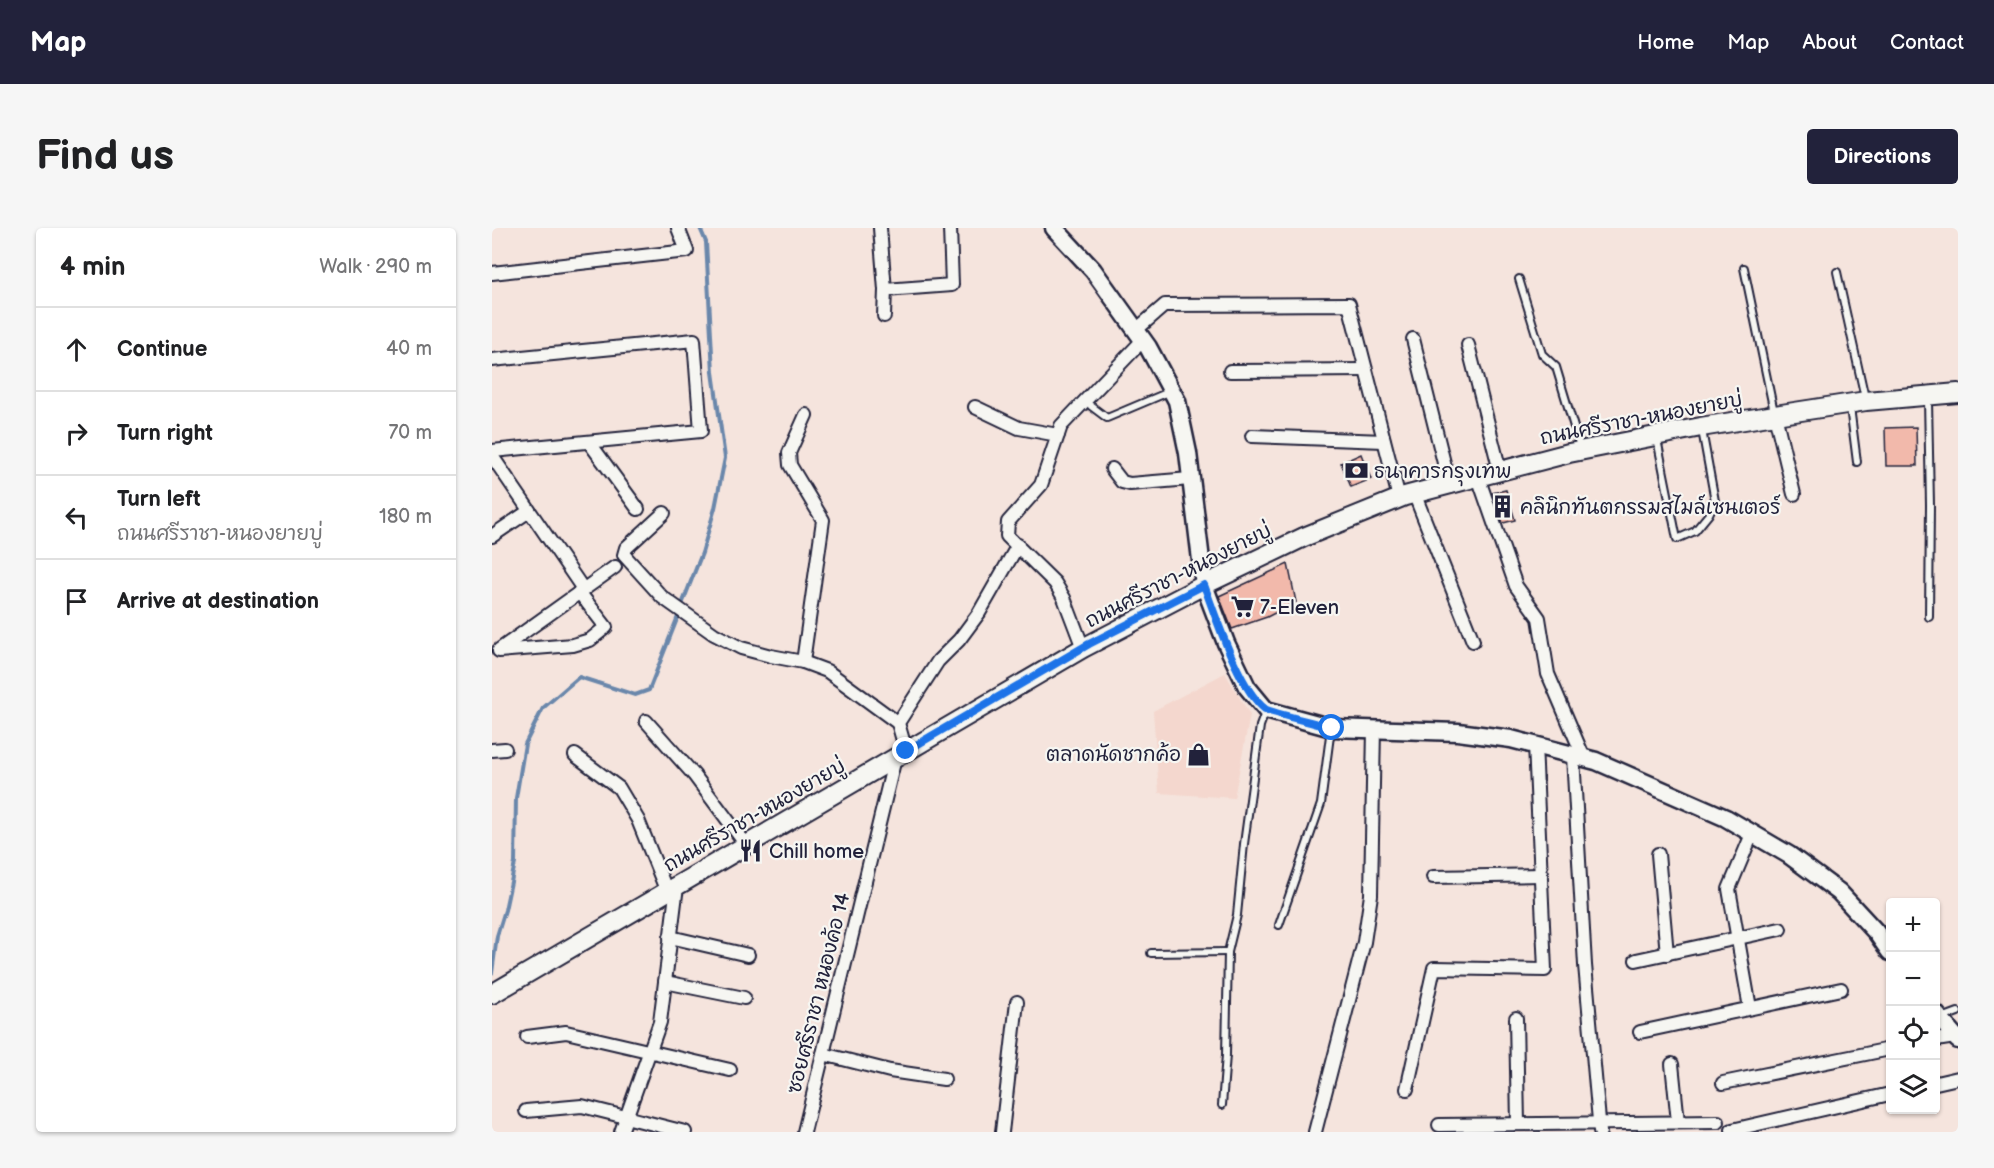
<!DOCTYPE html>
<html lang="en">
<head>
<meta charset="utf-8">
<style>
  :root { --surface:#fff; --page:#f6f6f6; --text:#202124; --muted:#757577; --line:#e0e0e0; --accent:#22223b }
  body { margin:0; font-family:"Balsamiq Sans","Playpen Sans Thai",sans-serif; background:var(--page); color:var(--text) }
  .controls { position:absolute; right:18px; bottom:18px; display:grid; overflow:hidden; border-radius:6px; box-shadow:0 2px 4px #0004 }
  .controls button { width:54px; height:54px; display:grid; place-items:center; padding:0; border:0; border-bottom:2px solid var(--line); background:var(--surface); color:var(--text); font:30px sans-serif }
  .stop { position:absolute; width:18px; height:18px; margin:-14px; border:4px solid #1a73e8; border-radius:50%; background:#fff }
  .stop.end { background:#1a73e8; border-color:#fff; box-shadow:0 2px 6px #0008 }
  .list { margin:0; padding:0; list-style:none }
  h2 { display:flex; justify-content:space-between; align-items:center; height:78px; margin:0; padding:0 24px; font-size:26px }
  h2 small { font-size:20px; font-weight:400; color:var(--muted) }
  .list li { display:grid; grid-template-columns:39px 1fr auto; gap:18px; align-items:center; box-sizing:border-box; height:84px; padding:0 24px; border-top:2px solid var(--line) }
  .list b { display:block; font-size:22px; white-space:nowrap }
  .list p { margin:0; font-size:20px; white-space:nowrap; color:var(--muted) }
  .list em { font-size:20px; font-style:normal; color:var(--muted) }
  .icon { flex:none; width:33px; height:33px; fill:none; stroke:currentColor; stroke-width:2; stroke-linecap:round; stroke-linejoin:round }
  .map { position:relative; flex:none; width:1466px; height:904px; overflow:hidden; border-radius:6px }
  header { display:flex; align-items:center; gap:36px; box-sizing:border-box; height:84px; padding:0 30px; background:var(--accent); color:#fff }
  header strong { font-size:28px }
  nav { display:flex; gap:33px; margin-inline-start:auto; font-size:21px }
  .intro { display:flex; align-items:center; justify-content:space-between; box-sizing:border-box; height:144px; padding:0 36px }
  h1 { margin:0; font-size:42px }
  .button { padding:15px 27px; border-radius:6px; background:var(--accent); color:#fff; font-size:21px; font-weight:700 }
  main { display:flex; gap:36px; padding:0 36px }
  aside { flex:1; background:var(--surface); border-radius:6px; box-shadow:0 2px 4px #0004 }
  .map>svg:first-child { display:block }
</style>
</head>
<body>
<header>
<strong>Map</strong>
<nav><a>Home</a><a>Map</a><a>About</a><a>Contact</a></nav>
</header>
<div class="intro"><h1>Find us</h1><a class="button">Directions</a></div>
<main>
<aside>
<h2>4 min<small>Walk · 290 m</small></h2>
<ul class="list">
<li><svg class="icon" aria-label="ahead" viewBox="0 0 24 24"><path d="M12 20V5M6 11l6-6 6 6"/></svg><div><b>Continue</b></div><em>40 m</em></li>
<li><svg class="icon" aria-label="right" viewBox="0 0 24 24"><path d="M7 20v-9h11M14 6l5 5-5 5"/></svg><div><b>Turn right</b></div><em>70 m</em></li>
<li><svg class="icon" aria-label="left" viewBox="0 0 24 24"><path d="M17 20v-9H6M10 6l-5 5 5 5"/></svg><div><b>Turn left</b><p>ถนนศรีราชา-หนองยายบู่</p></div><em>180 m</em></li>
<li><svg class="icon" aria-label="arrive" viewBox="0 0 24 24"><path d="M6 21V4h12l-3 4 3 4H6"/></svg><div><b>Arrive at destination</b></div></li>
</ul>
</aside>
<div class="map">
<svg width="1466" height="904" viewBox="0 0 1466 904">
  <rect width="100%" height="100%" fill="#f5e4dd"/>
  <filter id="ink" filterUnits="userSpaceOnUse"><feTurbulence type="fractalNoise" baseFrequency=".0167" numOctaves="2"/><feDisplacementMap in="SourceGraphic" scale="12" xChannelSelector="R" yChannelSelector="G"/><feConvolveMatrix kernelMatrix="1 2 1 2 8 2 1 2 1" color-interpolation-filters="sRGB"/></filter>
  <g filter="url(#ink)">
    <!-- built -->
    <path fill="#f4d7ce" d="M733,445l25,42 -16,83 -75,-5 -6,-82z"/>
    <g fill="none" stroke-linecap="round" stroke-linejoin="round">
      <!-- stream -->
      <g stroke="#6a87ab" stroke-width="4">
        <path d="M189,379l21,-54 13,-45 10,-50 -12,-86 -7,-130 -6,-14"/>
        <path d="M0,745l5,-37 8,-26 10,-47 1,-65 9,-54 18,-36 36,-31 56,18 14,-5 30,-76"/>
      </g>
    </g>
    <!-- building -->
    <g fill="#f2b9ab" stroke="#22223b" stroke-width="1.5">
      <path d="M1424,199l1,39h-31l-1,-38z"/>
      <path d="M869,226l10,25 -20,8 -10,-24z"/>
      <path d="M1014,262l9,30 -12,3 -11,-30z"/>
      <path d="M796,336l8,38 -29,15 -35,12 -13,-33z"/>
    </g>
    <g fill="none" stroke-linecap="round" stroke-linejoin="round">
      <defs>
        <g id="service">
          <path d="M1252,40l30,144"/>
          <path d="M1345,44l28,126"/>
          <path d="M1027,51l23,75 14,13 24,80"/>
          <path d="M1436,171l2,106 -1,112"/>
          <path d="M599,178l16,12 64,-27"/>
          <path d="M1358,179l7,55"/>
          <path d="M1165,211l20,100 18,-8 14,-17 6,-13 -13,-71"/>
          <path d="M787,697l42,-121 10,-76"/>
          <path d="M659,725l77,-1"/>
          <path d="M1450,790l16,-6"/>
          <path d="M730,877l4,-50 2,-103 9,-37 7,-71 16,-118 6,-16"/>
        </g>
        <g id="minor">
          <path d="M388,0l5,62 -1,26"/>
          <path d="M0,45l195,-22 -9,-23"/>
          <path d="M393,62l67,-5 -2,-57"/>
          <path d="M644,102l29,-25 184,-1 50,194"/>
          <path d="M921,111l36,144"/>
          <path d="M976,117l32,126"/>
          <path d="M0,132l202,-20 7,91 -209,20"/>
          <path d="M738,143l136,-1"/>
          <path d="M483,179l44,21 39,7"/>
          <path d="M1283,187l19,79"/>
          <path d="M760,208l132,5"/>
          <path d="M97,214l49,67"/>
          <path d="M0,228l91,133"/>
          <path d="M620,241l10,13 8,2 60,-5"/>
          <path d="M986,249l38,109 23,32 9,56 36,84"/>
          <path d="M922,265l59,148"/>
          <path d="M172,285l-38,35 -2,7 38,42 52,37 27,14 30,8 32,6 24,9 71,52"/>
          <path d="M0,308l37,-25"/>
          <path d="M591,420l-19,-50 -9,-15 -48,-47 1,-14 33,-37 20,-59 82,-86"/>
          <path d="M7,422l116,-83"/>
          <path d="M7,423l74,-6 17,-5 16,-13 -27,-35"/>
          <path d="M311,434l20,-142 -33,-55 -1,-12 17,-38"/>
          <path d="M154,493l48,54 53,71"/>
          <path d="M0,522l13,-1"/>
          <path d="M414,523l-8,-28 40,-62 21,-21 20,-27 39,-68"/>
          <path d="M83,527l44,33 19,32 29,72"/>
          <path d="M1081,528l12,209 15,167"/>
          <path d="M1166,626l9,100"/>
          <path d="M941,649l108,-2"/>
          <path d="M178,709l78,18"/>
          <path d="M1144,732l144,-31"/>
          <path d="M173,754l79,16"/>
          <path d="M1258,780l-21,-119 23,-55"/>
          <path d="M1024,790l2,106"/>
          <path d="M1148,804l201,-43"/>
          <path d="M35,809l39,-5 164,38"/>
          <path d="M1444,812l19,-3"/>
          <path d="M331,826l67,17 54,8"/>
          <path d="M1180,836l6,58"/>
          <path d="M1231,855l167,-34"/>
          <path d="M1444,855l22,-5"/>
          <path d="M915,861l27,-121 111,2 -10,-226"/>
          <path d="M34,883l56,-5 103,26"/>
          <path d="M947,897l279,-3"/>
          <path d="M1240,902l158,-36"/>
          <path d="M129,904l39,-110 17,-136"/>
          <path d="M312,904l91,-374"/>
          <path d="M510,904l15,-130"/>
          <path d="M823,904l49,-190 7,-47 3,-167"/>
        </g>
        <g id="tertiary">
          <path d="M562,0l39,42 55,77 29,54 11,52 16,132 22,58 21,44 19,23 66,18 126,4 53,7 85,22 130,57 63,37 50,37 37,40 14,20"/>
          <path d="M1444,786l22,26"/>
        </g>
        <path id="secondary" d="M0,766l591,-346 121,-63 100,-48 101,-41 164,-43 132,-26 74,-12 91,-14 92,-8"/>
      </defs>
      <!-- service casing -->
      <use href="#service" stroke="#22223b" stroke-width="10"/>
      <!-- minor casing -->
      <use href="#minor" stroke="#22223b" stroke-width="16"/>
      <!-- tertiary casing -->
      <use href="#tertiary" stroke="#22223b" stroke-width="21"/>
      <!-- secondary casing -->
      <use href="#secondary" stroke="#22223b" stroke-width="22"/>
      <!-- service -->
      <use href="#service" stroke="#f6f6f2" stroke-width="6"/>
      <!-- minor -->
      <use href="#minor" stroke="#f6f6f2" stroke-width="12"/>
      <!-- tertiary -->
      <use href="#tertiary" stroke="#f6f6f2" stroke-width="16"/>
      <!-- secondary -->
      <use href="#secondary" stroke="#f6f6f2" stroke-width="18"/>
    </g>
  </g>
  <g fill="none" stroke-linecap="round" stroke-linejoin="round" filter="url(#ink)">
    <!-- route -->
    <path stroke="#1a73e8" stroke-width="8" d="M414,523l183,-107 115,-59c12,32 35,104 61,124 6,4 55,15 67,19"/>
  </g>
  <!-- icons -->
  <defs>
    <symbol id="bank-bare" viewBox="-9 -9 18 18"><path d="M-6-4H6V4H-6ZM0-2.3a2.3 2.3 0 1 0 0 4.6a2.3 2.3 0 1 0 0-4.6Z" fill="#22223b" stroke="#f6f6f2" stroke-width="2.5" paint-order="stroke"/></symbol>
    <symbol id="building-bare" viewBox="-9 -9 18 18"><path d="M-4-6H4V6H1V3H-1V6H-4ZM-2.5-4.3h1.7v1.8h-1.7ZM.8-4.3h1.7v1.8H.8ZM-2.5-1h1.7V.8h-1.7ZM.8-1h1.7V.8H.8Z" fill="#22223b" stroke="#f6f6f2" stroke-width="2.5" paint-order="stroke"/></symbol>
    <symbol id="supermarket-bare" viewBox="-9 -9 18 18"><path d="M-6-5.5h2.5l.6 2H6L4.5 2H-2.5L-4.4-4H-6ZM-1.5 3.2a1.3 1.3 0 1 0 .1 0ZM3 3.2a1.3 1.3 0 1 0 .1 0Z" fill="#22223b" stroke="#f6f6f2" stroke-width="2.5" paint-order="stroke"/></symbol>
    <symbol id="shop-bare" viewBox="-9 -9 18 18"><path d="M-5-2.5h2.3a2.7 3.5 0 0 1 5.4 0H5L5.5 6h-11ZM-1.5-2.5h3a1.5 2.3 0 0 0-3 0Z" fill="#22223b" stroke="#f6f6f2" stroke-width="2.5" paint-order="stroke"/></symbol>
    <symbol id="restaurant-bare" viewBox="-9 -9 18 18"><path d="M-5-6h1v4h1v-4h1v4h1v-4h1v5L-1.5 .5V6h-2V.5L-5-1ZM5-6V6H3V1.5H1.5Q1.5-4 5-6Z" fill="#22223b" stroke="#f6f6f2" stroke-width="2.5" paint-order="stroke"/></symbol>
  </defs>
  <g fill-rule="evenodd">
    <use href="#bank-bare" x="848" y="226" width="33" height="33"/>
    <use href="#building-bare" x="994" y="262" width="33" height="33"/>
    <use href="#supermarket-bare" x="734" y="362" width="33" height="33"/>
    <use href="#shop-bare" x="690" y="510" width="33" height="33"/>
    <use href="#restaurant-bare" x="242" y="606" width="33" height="33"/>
  </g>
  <g text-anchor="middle" stroke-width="4.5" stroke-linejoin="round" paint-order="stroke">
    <!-- street labels -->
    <g font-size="20" fill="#22223b" stroke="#f6f6f2">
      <text transform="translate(1149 190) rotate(-11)" y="7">ถนนศรีราชา-หนองยายบู่</text>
      <text transform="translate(686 347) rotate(-27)" y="7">ถนนศรีราชา-หนองยายบู่</text>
      <text transform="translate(262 587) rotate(-30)" y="7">ถนนศรีราชา-หนองยายบู่</text>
      <text transform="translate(326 765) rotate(-76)" y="7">ซอยศรีราชา หนองค้อ 14</text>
    </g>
    <!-- poi labels -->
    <g font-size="20" fill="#22223b" stroke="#f6f6f2" text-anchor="start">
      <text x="882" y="250">ธนาคารกรุงเทพ</text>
      <text x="1028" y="286">คลินิกทันตกรรมสไมล์เซนเตอร์</text>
      <text x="768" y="386">7-Eleven</text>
      <text x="689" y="533" text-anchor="end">ตลาดนัดชากค้อ</text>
      <text x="277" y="630">Chill home</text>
    </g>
  </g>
</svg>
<div class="controls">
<button>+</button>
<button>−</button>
<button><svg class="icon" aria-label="locate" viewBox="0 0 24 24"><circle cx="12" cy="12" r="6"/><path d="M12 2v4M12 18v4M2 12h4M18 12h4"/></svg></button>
<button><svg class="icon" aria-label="layers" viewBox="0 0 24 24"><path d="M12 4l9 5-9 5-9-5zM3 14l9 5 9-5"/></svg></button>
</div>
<div class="stop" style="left:840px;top:500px"></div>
<div class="stop end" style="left:414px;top:523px"></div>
</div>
</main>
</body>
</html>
